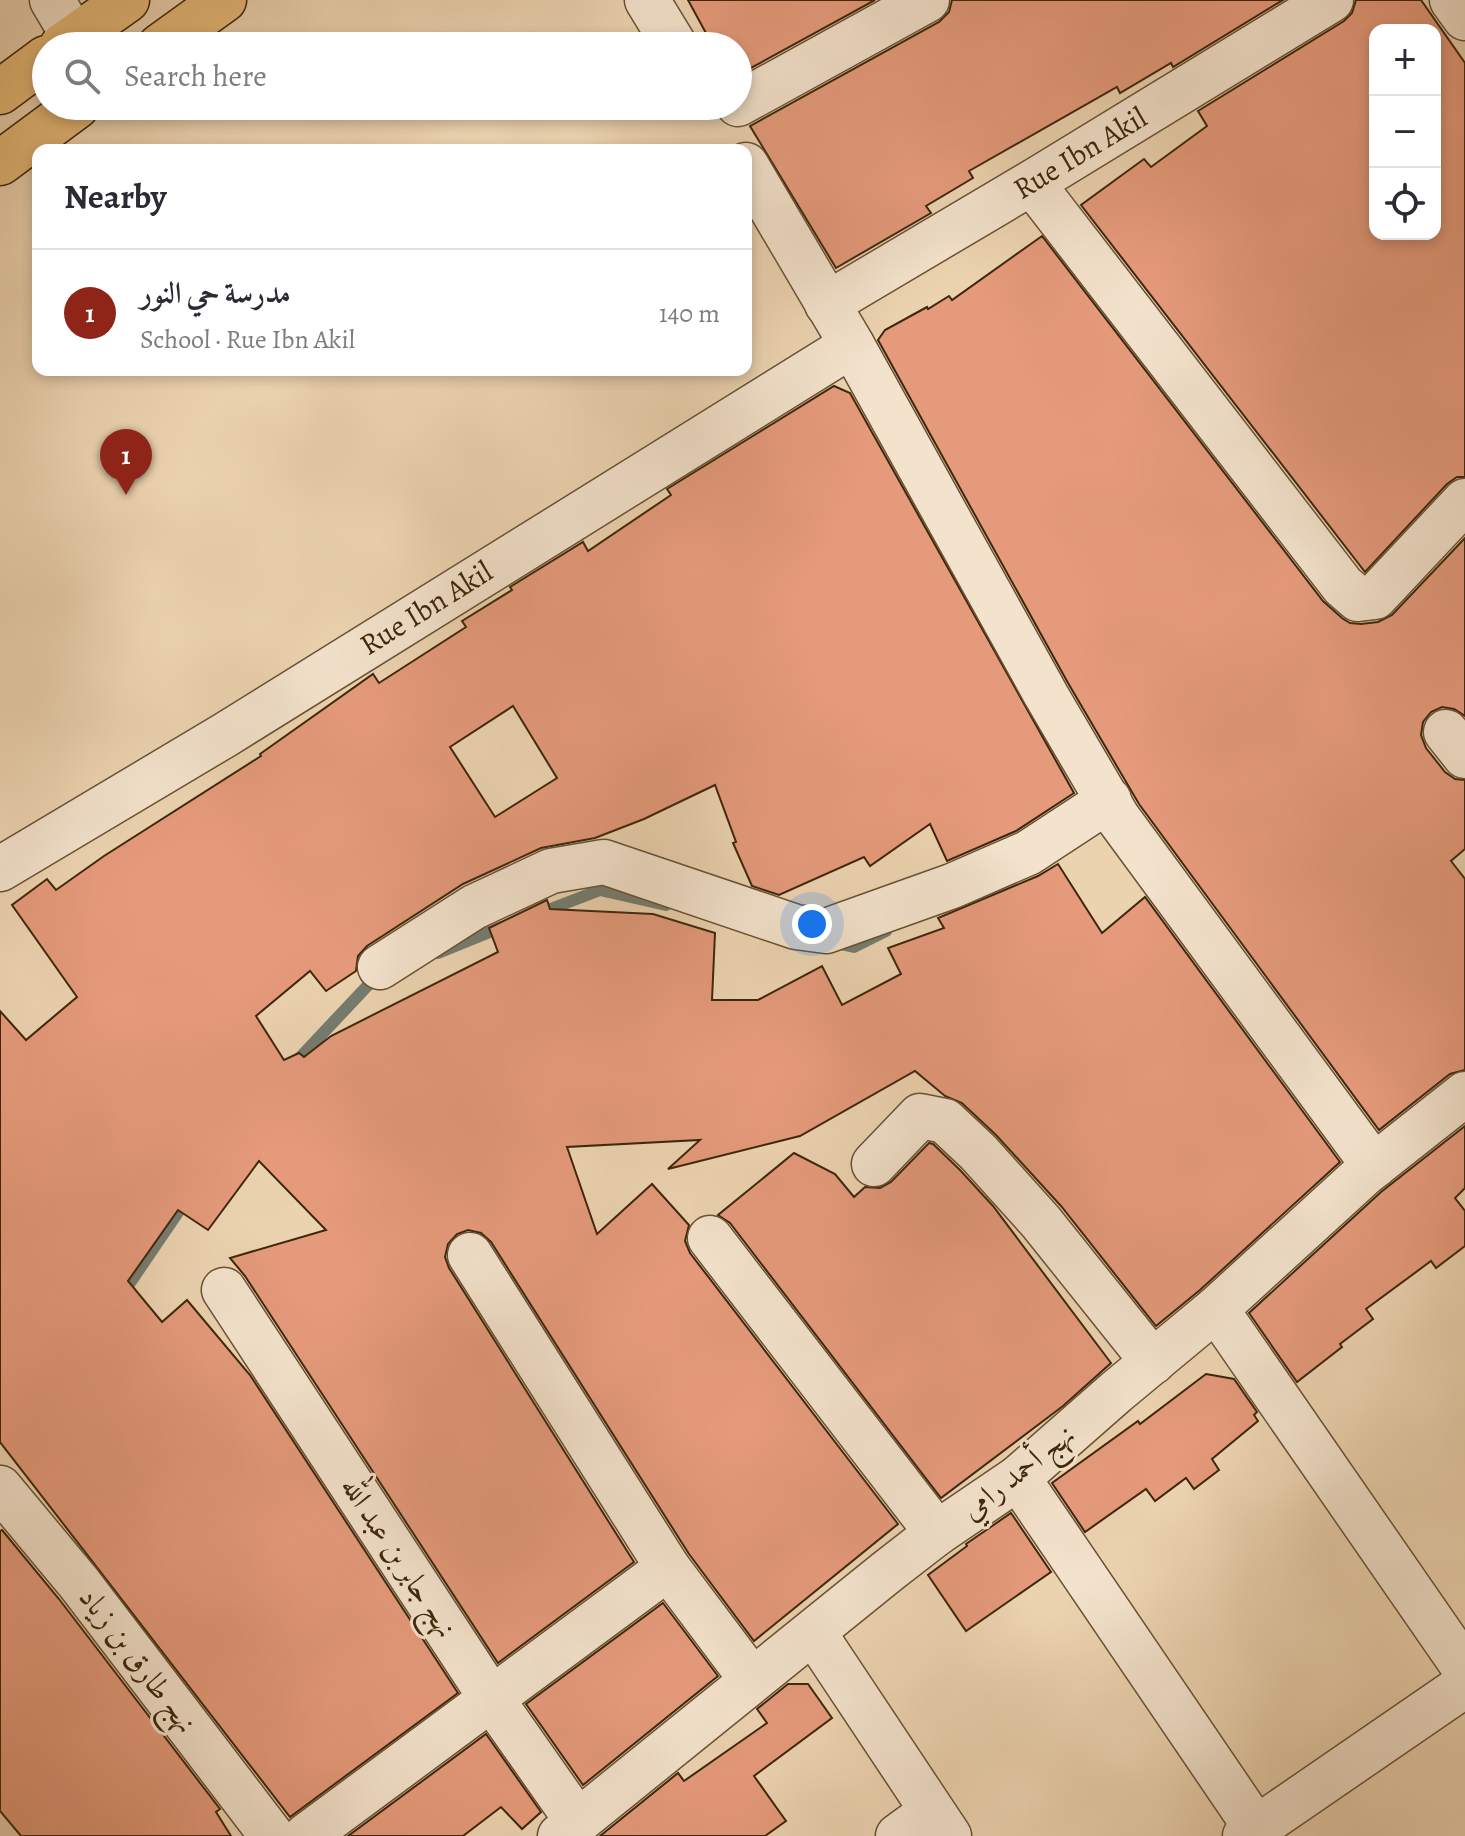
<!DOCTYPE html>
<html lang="en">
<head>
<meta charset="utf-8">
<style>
  :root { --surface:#fff; --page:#f2f2f3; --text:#2b2b33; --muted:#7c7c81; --line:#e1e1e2; --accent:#8f2418 }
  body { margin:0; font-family:Alegreya,Amiri,serif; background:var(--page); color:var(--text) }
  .controls { position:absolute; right:24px; top:24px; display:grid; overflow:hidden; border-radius:16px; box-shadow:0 4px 12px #0003 }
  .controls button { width:72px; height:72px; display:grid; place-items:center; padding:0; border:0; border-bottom:2px solid var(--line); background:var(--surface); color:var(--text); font:40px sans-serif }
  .you { position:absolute; left:812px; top:924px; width:28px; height:28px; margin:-20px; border:6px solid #fff; border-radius:50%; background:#1a73e8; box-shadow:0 0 0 12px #1a73e833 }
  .badge { display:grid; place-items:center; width:52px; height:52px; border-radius:50%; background:var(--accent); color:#fff; font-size:26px; font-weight:700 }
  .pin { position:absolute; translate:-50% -66px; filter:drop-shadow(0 2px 4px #0008) }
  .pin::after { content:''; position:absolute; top:42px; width:28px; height:24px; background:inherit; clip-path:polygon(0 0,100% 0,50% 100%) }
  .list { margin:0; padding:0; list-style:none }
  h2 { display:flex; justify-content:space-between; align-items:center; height:104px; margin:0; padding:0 32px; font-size:34px }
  h2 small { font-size:26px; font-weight:400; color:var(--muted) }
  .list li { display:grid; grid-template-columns:52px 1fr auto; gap:24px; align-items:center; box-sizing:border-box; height:128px; padding:0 32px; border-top:2px solid var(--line) }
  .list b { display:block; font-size:30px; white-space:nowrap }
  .list p { margin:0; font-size:26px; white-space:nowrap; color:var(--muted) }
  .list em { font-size:26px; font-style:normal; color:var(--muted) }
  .icon { flex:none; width:44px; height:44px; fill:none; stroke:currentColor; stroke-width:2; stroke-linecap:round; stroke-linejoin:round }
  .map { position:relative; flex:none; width:1465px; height:1836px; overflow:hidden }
  .search { position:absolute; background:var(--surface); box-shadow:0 4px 12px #0003; left:32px; top:32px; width:720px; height:88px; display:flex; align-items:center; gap:20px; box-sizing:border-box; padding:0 28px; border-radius:44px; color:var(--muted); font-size:30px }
  .panel { position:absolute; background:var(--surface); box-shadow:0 4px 12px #0003; left:32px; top:144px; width:720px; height:232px; border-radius:16px }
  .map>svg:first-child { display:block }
</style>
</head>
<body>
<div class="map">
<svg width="1465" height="1836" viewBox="0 0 1465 1836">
  <rect width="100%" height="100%" fill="#ecd3b0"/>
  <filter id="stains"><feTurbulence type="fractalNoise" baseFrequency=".0025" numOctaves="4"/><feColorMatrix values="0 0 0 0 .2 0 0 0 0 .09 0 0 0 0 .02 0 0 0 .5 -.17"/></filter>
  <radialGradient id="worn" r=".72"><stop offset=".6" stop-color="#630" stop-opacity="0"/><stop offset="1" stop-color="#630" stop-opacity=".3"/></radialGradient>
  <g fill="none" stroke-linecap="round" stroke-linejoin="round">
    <!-- stream -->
    <g stroke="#757c70" stroke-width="12">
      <path d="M535,915l65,-25 66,15"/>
      <path d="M836,943l18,4 32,-16"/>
      <path d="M438,953l64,-26"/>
      <path d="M292,1066l80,-85 8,-4"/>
      <path d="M121,1296l66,-97"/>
    </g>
  </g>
  <!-- building -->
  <g fill="#e59a7b" stroke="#3d260a" stroke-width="2" fill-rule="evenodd">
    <path d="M688,0h187l-137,75v-29h-25z"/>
    <path d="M952,0h331l-110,67 -2,-4 -51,30 -3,-6 -148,84 4,7 -47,28 5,7 -95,55 -86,-142 189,-104 10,-10z"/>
    <path d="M1356,0h65l44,63v414h-8l-10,7 -82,88 -284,-367 63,-46 7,8 56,-41 -9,-15 146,-90 8,-8zM1375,30h60v204h-60z"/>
    <path d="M1042,236l281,365 19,17 8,5 11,1 17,-2 14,-7 73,-77v178l-11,-7 -12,-2 -11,5 -8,10 -2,13 5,13 19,24 10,7 10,1v69l-14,12 14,18v191l-15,4 -71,56 -240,-326 -71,-121 -190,-343 7,-10 42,-23 1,2 21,-13 3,4z"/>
    <path d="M834,386l16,7 224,400 -58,38 -69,30 -17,-37 -60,42 -6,-9 -85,38 -27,-9 -19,-43 3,-1 -21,-57 -71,34 -49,19 -54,10 -78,36 -96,62 -9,10 -2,15 -30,20 -16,-20 -54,45 28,44 15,-7 5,4 27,-21 167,-84 -9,-24 58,-28 3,9 103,5 62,19 -3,67h46l64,-34 20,39 59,-31 -13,-26 56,-20 -6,-10 100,-42 20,-12 44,69 43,-36 195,265 -140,128 -44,36 -95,-120 -65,-71 -34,-32 -17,-7 -30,-25 -115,65 -132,33 32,-29 -133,7 30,87 55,-50 37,41 -4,16 5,12 208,271 -144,117 -65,-87 -198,-312 -10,-9 -13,-3 -11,4 -9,10 -3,13 4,11 185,294 -136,101 -253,-387 -15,-18 96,-28 -67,-69 -51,69 -30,-20 -50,71 34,41 25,-22 63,75 208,318 -168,124 -290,-375v-431l26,29 51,-43 -65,-92 35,-26 9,11 48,-34 157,-100 -1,-2 113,-80 6,9 87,-56 -4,-6 50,-31 -2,-3 73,-45 5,9 83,-56 -4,-6zM513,706l44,72 -62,39 -45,-70z"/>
    <path d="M1465,1126v62l-10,10 10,13v35l-29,22 -5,-7 -65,48 7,10 -33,25 2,3 -45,35 -48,-69 132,-121z"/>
    <path d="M929,1143l4,1 27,26 33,36 118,157 -48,43 -122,92 -211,-275 -12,-8 76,-62 41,21 19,23 11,-10 15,1 11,-6z"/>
    <path d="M1206,1374l28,5 23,33 -3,3 4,6 -46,38 7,11 -25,19 -8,-11 -31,23 -9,-12 -61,43 -33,-49 86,-62 2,3z"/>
    <path d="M1011,1513l40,59 -85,59 -38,-56 39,-29 -1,-2z"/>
    <path d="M2,1530l57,69 161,210 -4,3 15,24h-210l-21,-25v-280z"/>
    <path d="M663,1603l55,73 -135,109 -57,-81z"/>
    <path d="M788,1684h20l24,34 -78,58 32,45 -21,15h-165l78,-63 6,8 83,-58 -10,-14z"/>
    <path d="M486,1734l55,78 -19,17 -21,-22 -38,29h-115z"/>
  </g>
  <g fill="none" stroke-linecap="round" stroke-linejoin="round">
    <defs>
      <g id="minor">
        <path d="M52,0l22,37"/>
        <path d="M647,0l28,46"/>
        <path d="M1452,0l13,18"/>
        <path d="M738,104l189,-104"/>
        <path d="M746,165l106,180 194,350 72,123 256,348"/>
        <path d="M1032,183l311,403 15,13 17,-2 90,-96"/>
        <path d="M827,304l211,-125 293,-179"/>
        <path d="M1446,732l19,24"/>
        <path d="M0,869l225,-134 627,-390"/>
        <path d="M380,967l94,-60 77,-36 53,-9 192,65 30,4 126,-45 76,-33 81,-53"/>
        <path d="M874,1164l46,-48 25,5 33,31 63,70 112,140"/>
        <path d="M710,1238l227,295"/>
        <path d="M470,1255l198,313 84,112"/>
        <path d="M224,1290l267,408 87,124"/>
        <path d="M1216,1309l249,360"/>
        <path d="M1018,1478l238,350"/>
        <path d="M0,1488l79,95 193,253"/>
        <path d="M814,1633l135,203"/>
        <path d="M306,1836l362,-268"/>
        <path d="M560,1836l328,-265 49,-38 81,-55 98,-86 100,-83 149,-136 100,-79"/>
        <path d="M898,1836l33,-24"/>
        <path d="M1245,1836l220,-151"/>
      </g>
      <g id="major">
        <path d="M62,46l65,-46"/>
        <path d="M160,46l64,-46"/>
        <path d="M0,92l46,-34"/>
        <path d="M0,163l77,-57"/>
      </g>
    </defs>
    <!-- minor casing -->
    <use href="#minor" stroke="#695134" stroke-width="47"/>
    <!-- major casing -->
    <use href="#major" stroke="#3d260a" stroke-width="47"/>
    <!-- minor -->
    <use href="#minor" stroke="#f3e2cc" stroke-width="44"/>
    <!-- major -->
    <use href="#major" stroke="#e6ba78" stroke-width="44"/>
  </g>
  <g text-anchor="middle" stroke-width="6" stroke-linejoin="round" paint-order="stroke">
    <!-- street labels -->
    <g font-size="30" fill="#3d260a" stroke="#f3e2cc">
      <text transform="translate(1080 153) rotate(-31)" y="10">Rue Ibn Akil</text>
      <text transform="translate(426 608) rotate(-32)" y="10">Rue Ibn Akil</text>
      <text transform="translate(1018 1472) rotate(-38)" y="10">نهج أحمد رامي</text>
      <text transform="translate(399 1557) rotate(57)" y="10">نهج جابر بن عبد الله</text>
      <text transform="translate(138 1660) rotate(53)" y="10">نهج طارق بن زياد</text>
    </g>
  </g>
  <rect width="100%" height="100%" filter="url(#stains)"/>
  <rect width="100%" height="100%" fill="url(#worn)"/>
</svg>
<div class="controls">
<button>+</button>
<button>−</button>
<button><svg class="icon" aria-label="locate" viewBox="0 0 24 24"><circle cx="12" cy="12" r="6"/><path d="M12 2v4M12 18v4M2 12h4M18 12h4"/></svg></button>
</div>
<div class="you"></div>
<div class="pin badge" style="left:126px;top:495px">1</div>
<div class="search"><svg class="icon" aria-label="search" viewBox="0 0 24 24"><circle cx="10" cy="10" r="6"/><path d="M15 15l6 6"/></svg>Search here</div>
<section class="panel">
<h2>Nearby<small></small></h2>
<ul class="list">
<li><span class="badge">1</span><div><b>مدرسة حي النور</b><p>School · Rue Ibn Akil</p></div><em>140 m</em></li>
</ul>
</section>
</div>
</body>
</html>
